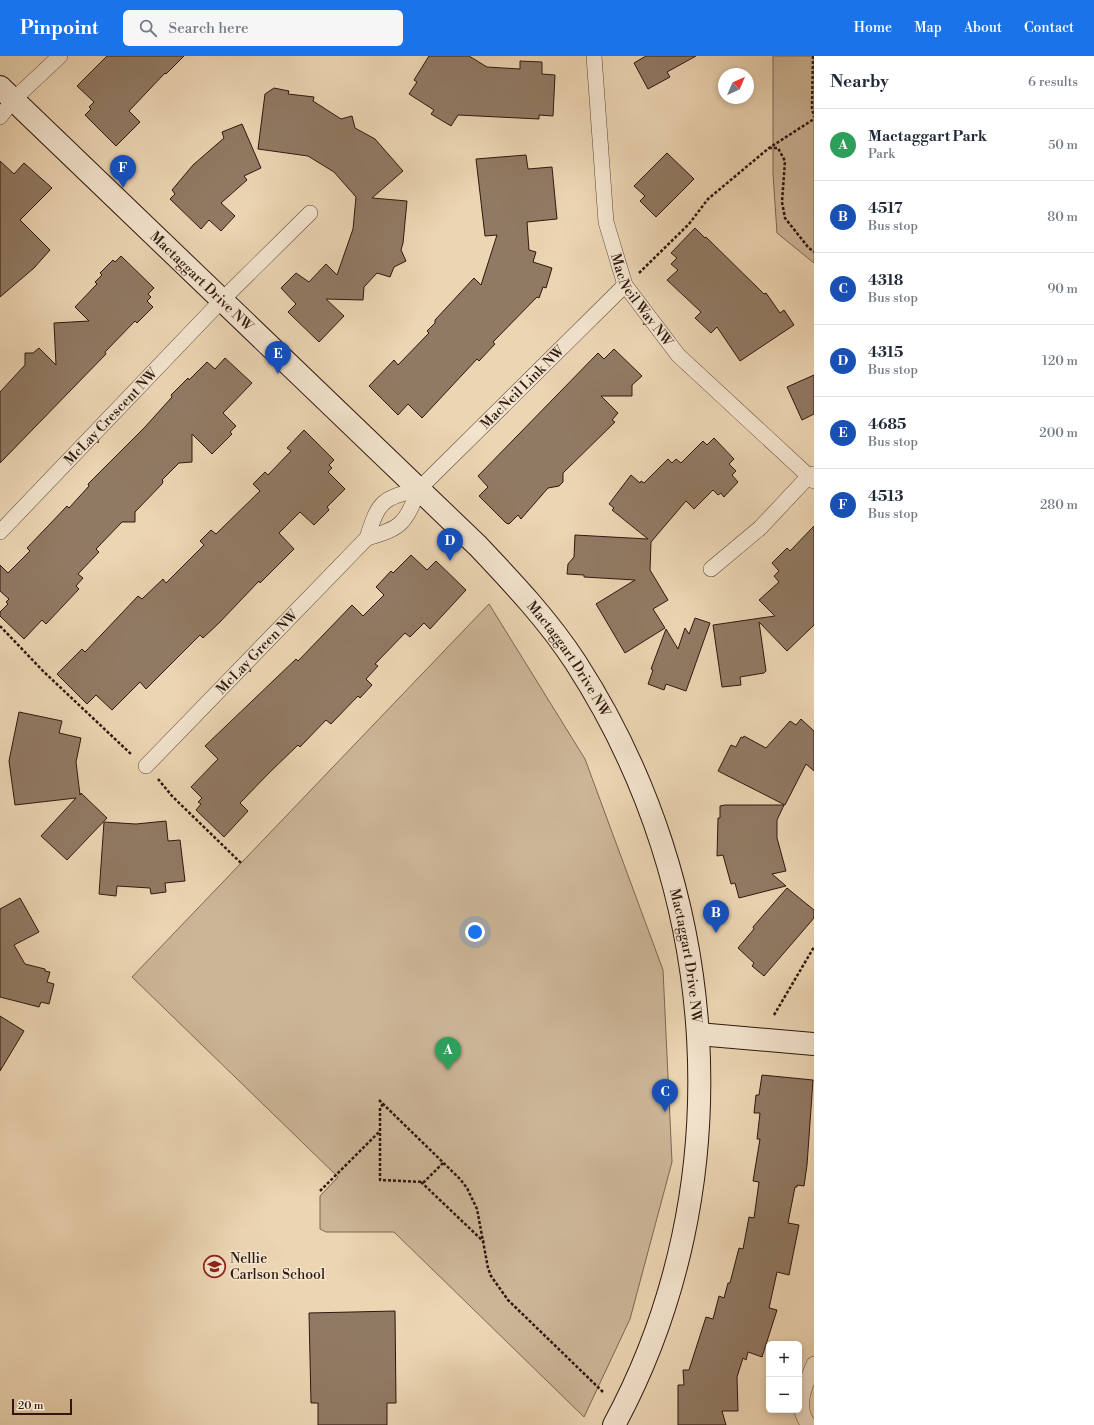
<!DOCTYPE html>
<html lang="en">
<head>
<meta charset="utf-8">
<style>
  :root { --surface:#fff; --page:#f6f6f7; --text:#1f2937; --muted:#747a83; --line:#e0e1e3; --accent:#1a73e8 }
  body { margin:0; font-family:"Libre Bodoni",serif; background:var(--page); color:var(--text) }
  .controls { position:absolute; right:12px; bottom:12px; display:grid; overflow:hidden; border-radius:6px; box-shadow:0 2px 6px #0003 }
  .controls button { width:36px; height:36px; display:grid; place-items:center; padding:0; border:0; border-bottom:1px solid var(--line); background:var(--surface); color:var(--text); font:20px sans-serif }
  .compass { position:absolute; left:718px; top:12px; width:36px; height:36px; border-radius:50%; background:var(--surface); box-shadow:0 2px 6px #0003; rotate:44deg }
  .scale { position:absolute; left:12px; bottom:10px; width:60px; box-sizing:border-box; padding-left:4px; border:2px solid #2f170e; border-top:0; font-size:11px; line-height:14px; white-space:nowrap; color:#2f170e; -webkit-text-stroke:3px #f3e4ce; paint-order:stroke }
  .you { position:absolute; left:475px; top:876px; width:14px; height:14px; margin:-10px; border:3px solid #fff; border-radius:50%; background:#1a73e8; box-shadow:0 0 0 6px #1a73e833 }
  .badge { display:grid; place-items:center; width:26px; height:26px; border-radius:50%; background:var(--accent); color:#fff; font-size:13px; font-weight:700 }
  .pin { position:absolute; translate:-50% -33px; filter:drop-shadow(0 1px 2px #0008) }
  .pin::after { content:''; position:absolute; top:21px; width:14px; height:12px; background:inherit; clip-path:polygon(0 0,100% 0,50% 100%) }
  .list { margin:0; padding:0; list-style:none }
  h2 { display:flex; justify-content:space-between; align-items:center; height:52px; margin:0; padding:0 16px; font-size:17px }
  h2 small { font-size:13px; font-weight:400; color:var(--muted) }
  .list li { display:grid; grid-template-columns:26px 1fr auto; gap:12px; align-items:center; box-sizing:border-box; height:72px; padding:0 16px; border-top:1px solid var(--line) }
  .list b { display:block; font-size:15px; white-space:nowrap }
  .list p { margin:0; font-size:13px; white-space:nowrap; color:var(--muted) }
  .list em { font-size:13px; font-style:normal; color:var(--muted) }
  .icon { flex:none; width:22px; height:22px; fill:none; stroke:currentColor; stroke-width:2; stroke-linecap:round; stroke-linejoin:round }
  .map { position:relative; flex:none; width:814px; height:1369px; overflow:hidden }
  header { display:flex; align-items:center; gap:24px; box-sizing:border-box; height:56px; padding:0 20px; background:var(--accent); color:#fff }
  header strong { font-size:19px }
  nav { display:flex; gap:22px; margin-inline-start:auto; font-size:14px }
  .search { width:280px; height:36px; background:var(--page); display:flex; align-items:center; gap:10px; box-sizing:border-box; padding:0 14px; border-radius:6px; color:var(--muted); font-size:15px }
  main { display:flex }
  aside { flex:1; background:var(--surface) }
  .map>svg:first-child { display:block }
</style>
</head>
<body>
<header>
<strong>Pinpoint</strong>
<div class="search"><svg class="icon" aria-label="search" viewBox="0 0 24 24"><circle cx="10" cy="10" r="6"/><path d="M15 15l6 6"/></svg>Search here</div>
<nav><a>Home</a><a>Map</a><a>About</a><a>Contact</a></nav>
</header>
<main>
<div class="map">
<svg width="814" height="1369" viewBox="0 0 814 1369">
  <rect width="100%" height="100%" fill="#ecd5b3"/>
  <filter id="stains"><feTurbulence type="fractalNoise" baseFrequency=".005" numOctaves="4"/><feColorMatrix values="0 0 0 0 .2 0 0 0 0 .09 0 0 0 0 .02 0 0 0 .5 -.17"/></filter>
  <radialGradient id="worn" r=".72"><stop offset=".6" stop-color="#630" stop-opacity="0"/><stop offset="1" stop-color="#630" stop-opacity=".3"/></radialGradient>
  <!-- green -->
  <g fill="#ccb597" stroke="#7e6652">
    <path d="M773,0h41v207l-37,-30 -4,-59z"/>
    <path d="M489,548l96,155 78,211 9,192 -42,157 -46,98 -190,-185h-68l-6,-3v-33l18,-19 -206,-200z"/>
  </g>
  <!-- building -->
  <g fill="#917a64" stroke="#2f170e">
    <path d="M107,0h77l-18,18 -1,-1 -36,38 11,11 -24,24 -31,-31 6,-6 -2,-2 5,-5 -17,-16z"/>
    <path d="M429,0h40l18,11 33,2v-8l22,1v12l13,1 -2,41 -14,-1v4l-81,-4 -7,11 -20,-12 3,-4 -25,-16 8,-12 -3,-2z"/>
    <path d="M646,0h50l-29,16 3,5 -22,12 -14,-26z"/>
    <path d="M274,32l15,3 -1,3 26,3 -1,4 28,18 11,-3 3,12 20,11 28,32 -31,27 35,3 -4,42 -2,7 5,11 -12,6 -4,10 -13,-4 -13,14 -1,13 -37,-1 18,17 -25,26 -31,-30 8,-8 -15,-16 15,-15 13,9 17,-18 11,11 16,-46 3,-32 -22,-25 -26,-16 -50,-7 7,-55z"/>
    <path d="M242,68l19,44 -17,8 3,4 -26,23 14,13 -14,15 -12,-11 -8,9 -31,-30 5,-5 -3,-4 21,-25 31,-27 -2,-6z"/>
    <path d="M667,97l27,26 -38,38 -16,-16 5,-5 -11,-10z"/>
    <path d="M526,99l2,14 24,-2 5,52 -30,3 2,28 7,2 -3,10 19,6 -6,20 -3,-1 -4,11 -2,-1 -44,45 2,2 -16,17 -2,-2 -55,59 -14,-14 -10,11 -29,-29 25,-26 4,5 31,-32 -2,-2 8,-8v-3l39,-42 7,7 16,-50 -12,1 -9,-77z"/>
    <path d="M0,105l14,13 10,-11 28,25 -32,32 30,30 -16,18 -34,29z"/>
    <path d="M695,172l10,10 1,-1 58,57 2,-1 14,20 4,-3 10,15 -54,36 -23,-34 -6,6 -16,-15 6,-6 -34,-32 11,-10 -7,-6 6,-6 -6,-5z"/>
    <path d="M121,200l33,32 -6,6 3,3 -4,4 6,6 -16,16 -2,-2 -30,31 1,2 -106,109v-71l25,-27v-12h8l6,-5 17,17 -2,-42 35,-2 -14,-14 22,-23 -2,-2 7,-7 -2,-2 13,-13 2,2z"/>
    <path d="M614,293l28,27 -10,9v11h-31l17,17 -6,7 3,2 -52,51v9l-4,4 -11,2 -27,31 -3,-4 -9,9 -3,-1 -27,-27 9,-9 -10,-11 120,-123 6,6z"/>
    <path d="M225,302l27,25 -29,30 13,13 -6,6 2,2 -20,20 -20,-20v28l-13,1 -17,17 1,1 -1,3 -27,28v10h-13l-26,27 3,3 -21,22 5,4 -7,8 3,3 -33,35 -4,-4 -18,19 -24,-23v-4l8,-8 -2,-2 3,-3 -9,-8v-26l8,8 22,-22 -3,-3 40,-42 2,2 20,-22 -1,-2 57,-57 27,-30 -1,-2 17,-17 1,2 18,-18 8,7z"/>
    <path d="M814,319v39l-12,6 -15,-33z"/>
    <path d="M304,374l30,30 -5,5 3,3 -4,4 17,17 -18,18 2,3 -15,15 -14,-13 -21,21 15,16 -34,34 -1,-2 -40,42 -16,15 -3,-3 -54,54 -6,-7 -28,28 -16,-15 -9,9 -30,-30 25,-25 3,3 53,-56 4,3 21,-20 3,4 38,-38 -4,-4 11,-11 5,4 44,-43 -7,-7 12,-12 3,3 23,-24 -4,-3z"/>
    <path d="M714,382l20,21 -5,5 7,7 -4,4 6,7 -14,15 -3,-4 -3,2 -5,-5 -19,19 -8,-8 -35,41 -1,28 18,30 -15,9 12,19 -40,25 -29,-49 39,-24 -51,-3v-2l-17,-1 1,-10 6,-7 1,-22 73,4 -36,-29 2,-2 -5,-4 22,-29 9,8 1,-2 3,2 24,-24 4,4 4,-4 5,4 22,-22 4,4z"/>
    <path d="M814,470v99l-27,26 -28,-29 7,49 -2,2 -24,4 1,8 -19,2 -9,-62 62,-9 -16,-16 20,-18 -5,-6 5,-5 -7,-8 15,-15 3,3z"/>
    <path d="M411,499l16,15 9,-9 30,29 -36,39 -6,-6 -14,14 -5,-4 -30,31 3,2 -12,13 6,6 -12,13 -2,-2 -27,28 -5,-4 -26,27 -2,-2 -29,28 -29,30 8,8 -24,26 -28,-27 5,-6 -3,-2 4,-4 -11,-11 27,-28 -13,-13 91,-87 2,2 54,-56 11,11 21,-21 -8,-8 15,-16 2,2z"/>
    <path d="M695,562l15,5 -24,68 -20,-7 -2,6 -16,-6 5,-14 -2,-1 15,-40 12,20 7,-21 4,6z"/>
    <path d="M19,656l43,9 -3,12 22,5 -5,24 4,33 1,-2 26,25 -40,42 -26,-24 35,-38 -61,7 -6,-44z"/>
    <path d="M801,663l13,12v40l-8,-7 -21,41 -67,-34 13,-26 5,2 5,-10 2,1 1,-2 22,12 24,-27 6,4z"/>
    <path d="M725,749h59l-7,15v18l9,33 -14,3 14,12 -47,12 -4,-15 -4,1 -8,-29 -6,1 1,-38h2v-12z"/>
    <path d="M166,765l2,20 12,-1 5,41 -20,2 1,9 -15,2 -1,-6 -33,-2 -1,10 -17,-2 5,-72 32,2z"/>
    <path d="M787,832l27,22v8l-50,58 -12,-10 2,-3 -16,-15 16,-19 -1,-2z"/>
    <path d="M20,842l19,34 -25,13 11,19 20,5v2l5,1 -3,10 7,2 -5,20 -8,-2 -2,5 -39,-10v-88z"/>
    <path d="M0,960l24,15 -24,40z"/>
    <path d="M762,1019l51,5 -6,85 -3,21 -7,-1v2h-2l-7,36 11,2 -10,50 -12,-3 -8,36 8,2 -15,47 -14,-5 -2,8 -3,-2 -6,19 1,34h-16l4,14h-48v-40h6l-1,-15h6l17,-53 7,2 6,-23 5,2 4,-15h2l9,-35 4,1 6,-32 5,1 5,-36 -6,-1 7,-42h-3l3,-26h-6l2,-18h3z"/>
    <path d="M395,1255l1,92h-9v22h-69v-22h-7l-2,-90z"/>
  </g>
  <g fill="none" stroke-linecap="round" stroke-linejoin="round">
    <defs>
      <g id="street">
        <path id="s1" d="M594,0l12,166 19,63 53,70 136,126"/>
        <path d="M0,61l13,-17 47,-44"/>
        <path id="s2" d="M0,476l221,-231 89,-88"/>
        <path id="s3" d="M367,482c36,-10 38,-15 52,-49l206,-204"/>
        <path d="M711,513l49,-41 48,-51 6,-3"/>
        <path id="s4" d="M146,710l221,-228c12,-38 15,-39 52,-49"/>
        <path d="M809,1369c-16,-19 -3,-40 5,-61"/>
      </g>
      <g id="secondary">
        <path id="s5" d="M0,31l478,459c35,37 70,74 98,117 146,226 167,523 38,762"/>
        <path d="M698,978l116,10"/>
      </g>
    </defs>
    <!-- street casing -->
    <use href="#street" stroke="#5e4637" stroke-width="16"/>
    <!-- secondary casing -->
    <use href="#secondary" stroke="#2f170e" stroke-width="24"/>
    <!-- path -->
    <g stroke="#2f170e" stroke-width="2.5" stroke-dasharray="3 2" stroke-linecap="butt">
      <path d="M813,0l-1,52 2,9"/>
      <path d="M769,92h9l7,13 -3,41 3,16 23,29 6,5"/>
      <path d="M639,217l50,-49 19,-25 61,-51 45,-29"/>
      <path d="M0,570l44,46 88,83"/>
      <path d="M158,723l14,17 69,67"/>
      <path d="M774,959l40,-68"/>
      <path d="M379,1044l81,79 7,9 10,21 11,59 3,8 17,24 95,92"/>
      <path d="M383,1048l-3,4v72l44,2 19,-19"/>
      <path d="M421,1126l63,60"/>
      <path d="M320,1135l59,-59"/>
    </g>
    <!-- street -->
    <use href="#street" stroke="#f3e4ce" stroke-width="15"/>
    <!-- secondary -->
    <use href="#secondary" stroke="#f3e4ce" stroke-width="22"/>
  </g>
  <!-- icons -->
  <defs>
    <symbol id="school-ring" viewBox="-11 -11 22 22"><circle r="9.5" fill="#f3e4ce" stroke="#8f2418" stroke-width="1.5"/><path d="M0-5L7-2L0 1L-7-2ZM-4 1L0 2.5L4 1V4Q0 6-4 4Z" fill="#8f2418"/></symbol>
  </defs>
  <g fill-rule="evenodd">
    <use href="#school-ring" x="202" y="1198" width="25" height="25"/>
  </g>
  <g text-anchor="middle" stroke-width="3" stroke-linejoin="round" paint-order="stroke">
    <!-- street labels -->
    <g font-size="14" fill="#2f170e" stroke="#f3e4ce">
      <text dy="5" stroke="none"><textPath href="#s5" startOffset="280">Mactaggart Drive NW</textPath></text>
      <text dy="5" stroke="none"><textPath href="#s1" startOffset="253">MacNeil Way NW</textPath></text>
      <text dy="5" stroke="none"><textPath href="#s3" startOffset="221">MacNeil Link NW</textPath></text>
      <text dy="5" stroke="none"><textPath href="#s2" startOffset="160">McLay Crescent NW</textPath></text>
      <text dy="5" stroke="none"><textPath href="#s4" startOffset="159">McLay Green NW</textPath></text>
      <text dy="5" stroke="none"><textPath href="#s5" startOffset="808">Mactaggart Drive NW</textPath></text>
      <text dy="5" stroke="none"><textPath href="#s5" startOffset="1131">Mactaggart Drive NW</textPath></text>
    </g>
    <!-- poi labels -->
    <g font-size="14" fill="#2f170e" stroke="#f3e4ce" text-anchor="start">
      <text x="230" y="1207">Nellie<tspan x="230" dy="16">Carlson School</tspan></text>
    </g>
  </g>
  <rect width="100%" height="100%" filter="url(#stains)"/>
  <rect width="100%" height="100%" fill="url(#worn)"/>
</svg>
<div class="controls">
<button>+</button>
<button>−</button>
</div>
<svg class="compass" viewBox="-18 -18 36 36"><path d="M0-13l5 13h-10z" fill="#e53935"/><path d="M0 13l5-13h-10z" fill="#747a83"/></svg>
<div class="scale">20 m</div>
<div class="you"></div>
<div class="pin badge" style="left:448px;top:1014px;background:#2e9e5b">A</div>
<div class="pin badge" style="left:716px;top:877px;background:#1a4fb4">B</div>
<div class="pin badge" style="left:665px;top:1056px;background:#1a4fb4">C</div>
<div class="pin badge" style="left:450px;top:505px;background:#1a4fb4">D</div>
<div class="pin badge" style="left:278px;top:318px;background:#1a4fb4">E</div>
<div class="pin badge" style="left:123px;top:132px;background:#1a4fb4">F</div>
</div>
<aside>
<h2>Nearby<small>6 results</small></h2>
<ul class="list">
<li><span class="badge" style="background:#2e9e5b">A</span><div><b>Mactaggart Park</b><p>Park</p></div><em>50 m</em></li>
<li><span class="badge" style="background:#1a4fb4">B</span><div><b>4517</b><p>Bus stop</p></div><em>80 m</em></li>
<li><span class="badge" style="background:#1a4fb4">C</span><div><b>4318</b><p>Bus stop</p></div><em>90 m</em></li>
<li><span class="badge" style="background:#1a4fb4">D</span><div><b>4315</b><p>Bus stop</p></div><em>120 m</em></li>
<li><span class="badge" style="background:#1a4fb4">E</span><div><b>4685</b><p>Bus stop</p></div><em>200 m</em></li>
<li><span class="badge" style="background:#1a4fb4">F</span><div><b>4513</b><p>Bus stop</p></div><em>280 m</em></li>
</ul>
</aside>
</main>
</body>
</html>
